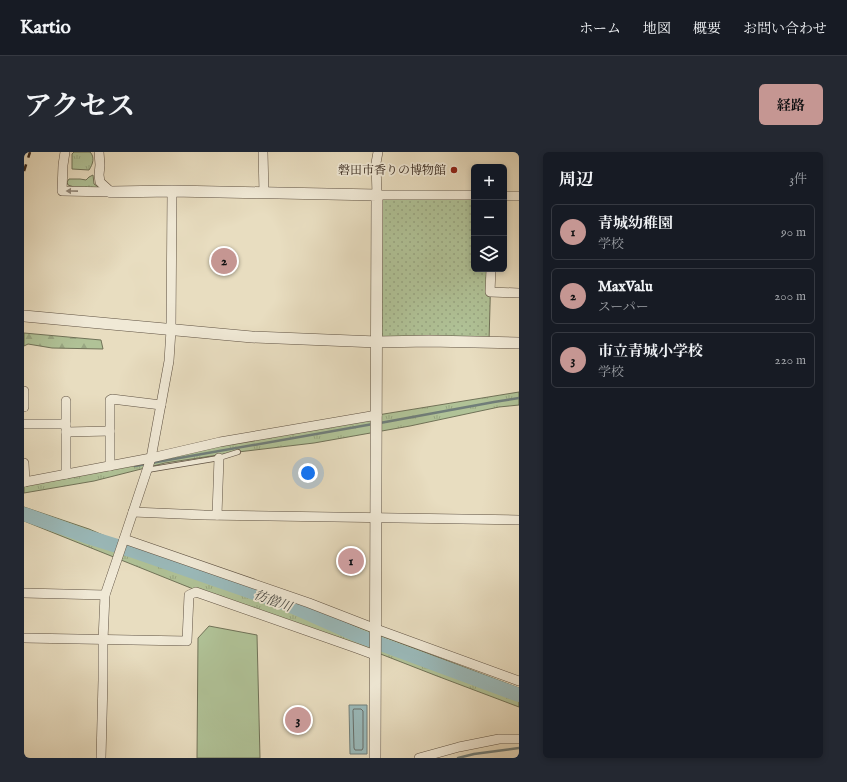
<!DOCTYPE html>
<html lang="ja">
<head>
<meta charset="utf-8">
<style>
  :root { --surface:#171b24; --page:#242831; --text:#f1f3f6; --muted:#9ea1a6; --line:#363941; --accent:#c59692 }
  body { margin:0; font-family:"IM FELL English","Noto Serif JP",serif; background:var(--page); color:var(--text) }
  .controls { position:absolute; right:12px; top:12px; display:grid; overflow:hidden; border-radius:6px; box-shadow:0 2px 6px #0003 }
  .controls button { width:36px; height:36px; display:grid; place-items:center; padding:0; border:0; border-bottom:1px solid var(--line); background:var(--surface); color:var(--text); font:20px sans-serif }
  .you { position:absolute; left:284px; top:321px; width:14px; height:14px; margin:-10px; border:3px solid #fff; border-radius:50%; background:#1a73e8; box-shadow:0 0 0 6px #1a73e833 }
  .badge { display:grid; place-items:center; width:26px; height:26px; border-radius:50%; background:var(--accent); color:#111; font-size:13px; font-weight:700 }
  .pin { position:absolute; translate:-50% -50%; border:2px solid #fff; box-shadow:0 1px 4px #0006 }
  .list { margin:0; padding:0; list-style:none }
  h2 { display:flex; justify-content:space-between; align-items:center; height:52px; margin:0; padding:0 16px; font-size:17px }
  h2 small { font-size:13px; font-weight:400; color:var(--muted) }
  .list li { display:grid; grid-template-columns:26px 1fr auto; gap:12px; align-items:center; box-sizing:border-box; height:56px; margin:0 8px 8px; padding:0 8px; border:1px solid var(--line); border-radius:6px }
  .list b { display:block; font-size:15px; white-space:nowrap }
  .list p { margin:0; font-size:13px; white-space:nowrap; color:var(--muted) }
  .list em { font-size:13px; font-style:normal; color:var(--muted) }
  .icon { flex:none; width:22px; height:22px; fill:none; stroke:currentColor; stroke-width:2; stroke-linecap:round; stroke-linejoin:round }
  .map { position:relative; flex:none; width:495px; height:606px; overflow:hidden; border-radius:6px }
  header { display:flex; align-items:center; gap:24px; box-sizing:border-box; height:56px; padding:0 20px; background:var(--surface); border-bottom:1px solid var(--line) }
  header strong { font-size:19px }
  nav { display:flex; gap:22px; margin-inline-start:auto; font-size:14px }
  .intro { display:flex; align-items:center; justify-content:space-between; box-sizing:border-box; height:96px; padding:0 24px }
  h1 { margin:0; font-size:28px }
  .button { padding:10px 18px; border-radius:6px; background:var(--accent); color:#111; font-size:14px; font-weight:700 }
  main { display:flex; gap:24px; padding:0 24px }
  aside { flex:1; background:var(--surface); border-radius:6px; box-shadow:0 2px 6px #0003 }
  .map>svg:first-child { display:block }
</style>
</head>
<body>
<header>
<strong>Kartio</strong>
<nav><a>ホーム</a><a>地図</a><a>概要</a><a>お問い合わせ</a></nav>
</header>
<div class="intro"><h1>アクセス</h1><a class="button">経路</a></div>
<main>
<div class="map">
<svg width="495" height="606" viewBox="0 0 495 606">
  <defs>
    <pattern id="grass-tufts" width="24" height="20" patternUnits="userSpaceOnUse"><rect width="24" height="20" fill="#b0c297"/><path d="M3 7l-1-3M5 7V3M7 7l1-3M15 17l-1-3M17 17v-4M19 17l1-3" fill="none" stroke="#98a682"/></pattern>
    <pattern id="forest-firs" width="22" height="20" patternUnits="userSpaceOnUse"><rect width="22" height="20" fill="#b0c297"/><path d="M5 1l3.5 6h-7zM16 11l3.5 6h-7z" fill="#98a682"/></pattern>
    <pattern id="park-dots" width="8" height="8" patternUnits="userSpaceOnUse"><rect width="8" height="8" fill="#b0c297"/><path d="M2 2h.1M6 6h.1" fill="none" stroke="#98a682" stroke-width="1.8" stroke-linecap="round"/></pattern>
  </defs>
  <rect width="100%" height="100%" fill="#e8ddc0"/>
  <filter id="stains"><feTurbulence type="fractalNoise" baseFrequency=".005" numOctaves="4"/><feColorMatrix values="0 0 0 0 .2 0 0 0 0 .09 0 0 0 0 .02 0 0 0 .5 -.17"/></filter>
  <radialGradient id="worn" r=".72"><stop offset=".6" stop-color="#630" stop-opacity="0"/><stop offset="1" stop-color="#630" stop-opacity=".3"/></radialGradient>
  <!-- grass -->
  <g fill="url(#grass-tufts)" stroke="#707258">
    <path d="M50,0h16c5,5 3,12 -1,18l-17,-1v-15z"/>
    <path d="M69,23l1,9 6,4 -26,-1 -6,-2 -1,-3 2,-3h11l6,1 3,-3z"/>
    <path d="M495,240v13l-20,2 -89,19 -96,17 -76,9 -73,11 -71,18 -70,12v-14l280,-52z"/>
    <path d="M0,355l65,22 37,16 29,5 364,138v19l-82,-31 -82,-32 -107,-33 -224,-90z"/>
  </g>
  <!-- forest -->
  <path fill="url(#forest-firs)" stroke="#707258" d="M0,181l77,7 2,9 -51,-1 -24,-4 -4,2z"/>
  <!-- park -->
  <path fill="url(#park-dots)" stroke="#707258" d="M353,43h97v74h17l-2,73h-112z"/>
  <!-- pitch -->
  <path fill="#b0c297" stroke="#707258" d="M185,474l48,9 3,123h-63l1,-120z"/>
  <!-- water -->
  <path fill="#9ababb" stroke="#707e7a" d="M325,553h18v49h-17z"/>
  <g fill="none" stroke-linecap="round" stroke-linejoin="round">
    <!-- shore -->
    <path stroke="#666e6a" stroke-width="1" d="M330,557h7l2,2v37l-1,2h-7l-1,-2 -1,-37z"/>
    <!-- stream -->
    <g stroke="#707e7a" stroke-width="2.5">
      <path d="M356,271l114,-21 25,-4"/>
      <path d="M127,311l222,-39"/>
      <path d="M111,314l11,-2"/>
      <path d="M434,606l16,-4 45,-6"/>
    </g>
    <!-- river -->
    <path stroke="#9ababb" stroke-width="14" d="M0,362l61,22 45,14 159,55 70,31 160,59"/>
    <defs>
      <path id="service" d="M123,318l72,-12 19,-6"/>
      <g id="minor">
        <path d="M41,0l-2,13 -1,26 49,1"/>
        <path d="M75,0l1,13 -1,10 1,7 11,10"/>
        <path d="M239,0l1,41"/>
        <path d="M354,0l-2,11 1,32h97"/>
        <path d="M480,44h15"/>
        <path d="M467,117l-1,23 29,1"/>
        <path d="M0,255v-16"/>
        <path d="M0,272h42"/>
        <path d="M42,280l44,-1"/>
        <path d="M127,306l69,-16 157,-27"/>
        <path d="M0,311l1,19"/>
        <path d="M86,314v-66l2,-1 49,6"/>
        <path d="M42,322v-73"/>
        <path d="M0,330l127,-24"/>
        <path d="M109,360l71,3 315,5"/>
        <path d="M193,363l2,-57"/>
        <path d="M100,387l185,64 67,26 143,52"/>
        <path d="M0,441l81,2"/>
        <path d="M0,486l163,3 2,-46 7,-3 160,56 19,7"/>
        <path d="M77,606l2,-78v-40l2,-45 19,-56 27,-81 18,-97 2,-31 1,-139"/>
        <path d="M395,606l40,-11 40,-8h20"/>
      </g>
      <g id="tertiary">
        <path d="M87,40l61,-1 205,4 -2,563"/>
        <path d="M0,164l228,21 125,5 52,-1 90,2"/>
      </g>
    </defs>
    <!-- service casing -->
    <use href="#service" stroke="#5f5243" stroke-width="6"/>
    <!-- minor casing -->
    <use href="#minor" stroke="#5f5243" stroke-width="10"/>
    <!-- tertiary casing -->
    <use href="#tertiary" stroke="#5f5243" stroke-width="12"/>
    <!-- service -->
    <use href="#service" stroke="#f0e9d6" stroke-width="4.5"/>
    <!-- minor -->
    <use href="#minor" stroke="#f0e9d6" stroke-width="9"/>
    <!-- tertiary -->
    <use href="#tertiary" stroke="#f0e9d6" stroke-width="11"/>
    <!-- rail -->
    <path stroke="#312319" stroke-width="2.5" stroke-dasharray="7 7" stroke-linecap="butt" d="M0,19l6,-19"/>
  </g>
  <!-- one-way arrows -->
  <defs><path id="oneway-solid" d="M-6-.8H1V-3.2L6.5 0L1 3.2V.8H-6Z"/></defs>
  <use fill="#908678" href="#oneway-solid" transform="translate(48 39) rotate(-179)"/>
  <!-- markers -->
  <circle fill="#8f2418" stroke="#f0e9d6" stroke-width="1.5" cx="430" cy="18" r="4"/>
  <g text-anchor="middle" stroke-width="3.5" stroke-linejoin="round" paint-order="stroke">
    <!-- poi labels -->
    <g font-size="12" fill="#312319" stroke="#f0e9d6" text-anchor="end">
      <text x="422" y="22">磐田市香りの博物館</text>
    </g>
    <!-- water labels -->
    <g font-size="13" font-style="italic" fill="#50504a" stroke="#f0e9d6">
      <text transform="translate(249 448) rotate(20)" y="5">彷僧川</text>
    </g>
  </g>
  <rect width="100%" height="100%" filter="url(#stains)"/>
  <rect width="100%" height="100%" fill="url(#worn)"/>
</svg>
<div class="controls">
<button>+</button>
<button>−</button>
<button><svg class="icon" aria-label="layers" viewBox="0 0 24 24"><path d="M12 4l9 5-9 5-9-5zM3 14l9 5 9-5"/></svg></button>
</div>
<div class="you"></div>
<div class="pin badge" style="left:327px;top:409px">1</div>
<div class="pin badge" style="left:200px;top:109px">2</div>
<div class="pin badge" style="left:274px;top:568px">3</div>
</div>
<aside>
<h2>周辺<small>3件</small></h2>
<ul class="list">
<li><span class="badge">1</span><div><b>青城幼稚園</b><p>学校</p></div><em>90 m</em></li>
<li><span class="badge">2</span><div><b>MaxValu</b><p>スーパー</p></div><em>200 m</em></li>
<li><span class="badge">3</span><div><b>市立青城小学校</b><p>学校</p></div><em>220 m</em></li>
</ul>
</aside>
</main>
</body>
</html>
